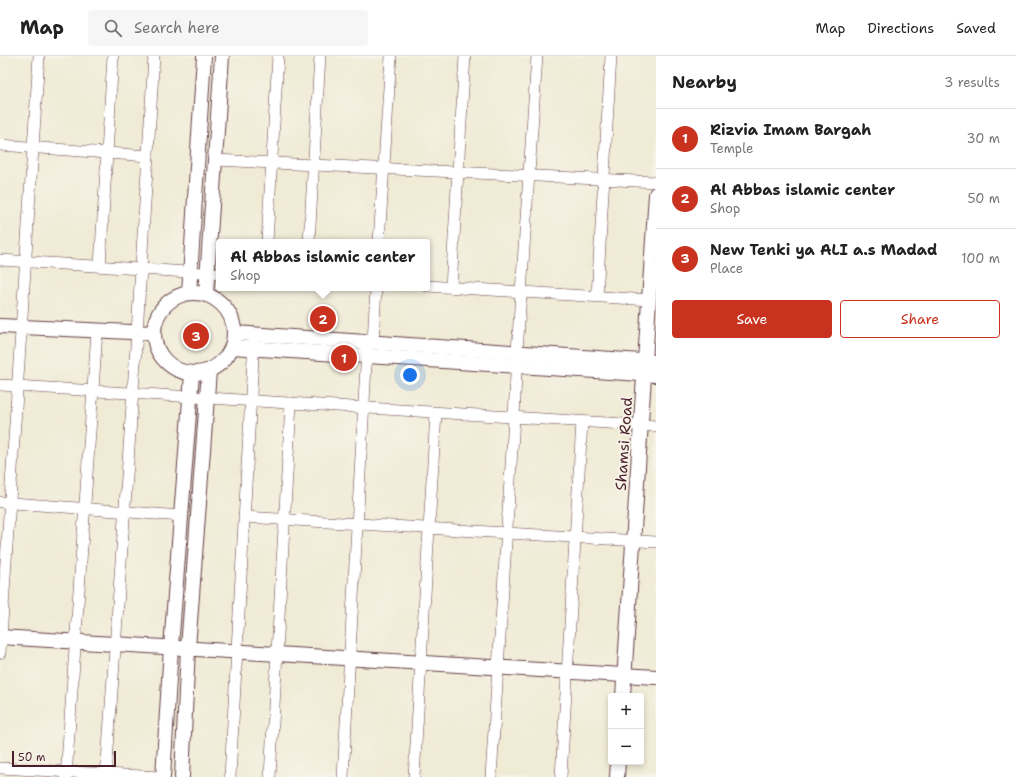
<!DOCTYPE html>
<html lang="en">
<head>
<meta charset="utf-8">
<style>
  :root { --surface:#fff; --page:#f6f6f6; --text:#222; --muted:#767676; --line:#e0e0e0; --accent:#c8321e }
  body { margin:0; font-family:"Shantell Sans",sans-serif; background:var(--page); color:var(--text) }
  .controls { position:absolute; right:12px; bottom:12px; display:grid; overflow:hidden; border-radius:4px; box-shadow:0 2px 6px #0003 }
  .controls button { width:36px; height:36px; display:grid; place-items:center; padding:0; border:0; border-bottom:1px solid var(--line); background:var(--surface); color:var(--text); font:20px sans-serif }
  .scale { position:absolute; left:12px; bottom:10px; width:104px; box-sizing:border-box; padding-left:4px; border:2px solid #4a1f2b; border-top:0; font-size:11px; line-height:14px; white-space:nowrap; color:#4a1f2b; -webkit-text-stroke:3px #f7f3e8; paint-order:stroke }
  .you { position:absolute; left:410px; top:319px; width:14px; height:14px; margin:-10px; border:3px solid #fff; border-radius:50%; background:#1a73e8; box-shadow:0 0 0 6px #1a73e833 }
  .badge { display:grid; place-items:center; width:26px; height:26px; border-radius:50%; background:var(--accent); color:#fff; font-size:13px; font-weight:700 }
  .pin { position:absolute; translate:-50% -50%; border:2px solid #fff; box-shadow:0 1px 4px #0006 }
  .popup { position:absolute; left:216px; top:183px; width:214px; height:52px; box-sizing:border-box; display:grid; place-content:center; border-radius:4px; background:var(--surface); filter:drop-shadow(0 1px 3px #0005); font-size:13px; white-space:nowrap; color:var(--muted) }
  .popup b { font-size:15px; color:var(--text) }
  .popup::after { content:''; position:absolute; left:50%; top:100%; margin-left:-8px; border:8px solid transparent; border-top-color:var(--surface) }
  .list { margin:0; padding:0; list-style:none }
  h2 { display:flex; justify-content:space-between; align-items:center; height:52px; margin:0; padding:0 16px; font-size:17px }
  h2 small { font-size:13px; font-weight:400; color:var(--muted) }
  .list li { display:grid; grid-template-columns:26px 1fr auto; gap:12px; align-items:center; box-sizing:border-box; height:60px; padding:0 16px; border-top:1px solid var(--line) }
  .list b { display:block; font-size:15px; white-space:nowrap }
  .list p { margin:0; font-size:13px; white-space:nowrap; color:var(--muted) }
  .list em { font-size:13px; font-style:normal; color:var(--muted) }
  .actions { display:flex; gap:8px; padding:12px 16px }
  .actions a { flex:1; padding:9px 0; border:1px solid var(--accent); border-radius:4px; text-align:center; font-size:14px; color:var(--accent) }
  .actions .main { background:var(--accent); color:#fff }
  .icon { flex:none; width:22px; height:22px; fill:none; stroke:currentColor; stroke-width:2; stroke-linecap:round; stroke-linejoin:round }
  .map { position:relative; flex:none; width:656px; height:721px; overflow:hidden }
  header { display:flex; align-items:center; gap:24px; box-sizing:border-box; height:56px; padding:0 20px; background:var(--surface); border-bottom:1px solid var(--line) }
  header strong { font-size:19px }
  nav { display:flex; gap:22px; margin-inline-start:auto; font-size:14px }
  .search { width:280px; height:36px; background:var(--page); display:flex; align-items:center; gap:10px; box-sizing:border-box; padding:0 14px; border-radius:4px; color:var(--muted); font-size:15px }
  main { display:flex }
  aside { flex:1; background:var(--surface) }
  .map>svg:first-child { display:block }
</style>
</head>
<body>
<header>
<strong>Map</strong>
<div class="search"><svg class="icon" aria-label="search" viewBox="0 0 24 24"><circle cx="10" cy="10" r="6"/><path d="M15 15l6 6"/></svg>Search here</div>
<nav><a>Map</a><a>Directions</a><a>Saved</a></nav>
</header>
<main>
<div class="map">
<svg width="656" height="721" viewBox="0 0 656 721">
  <rect width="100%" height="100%" fill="#f7f3e8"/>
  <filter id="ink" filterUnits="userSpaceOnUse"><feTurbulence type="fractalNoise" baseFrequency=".025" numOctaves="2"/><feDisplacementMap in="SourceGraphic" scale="8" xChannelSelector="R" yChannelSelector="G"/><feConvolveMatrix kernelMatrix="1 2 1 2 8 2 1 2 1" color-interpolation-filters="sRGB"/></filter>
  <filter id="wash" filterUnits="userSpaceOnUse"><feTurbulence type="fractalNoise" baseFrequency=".012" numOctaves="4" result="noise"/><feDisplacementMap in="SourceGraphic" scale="16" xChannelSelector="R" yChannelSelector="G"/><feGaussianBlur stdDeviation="0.9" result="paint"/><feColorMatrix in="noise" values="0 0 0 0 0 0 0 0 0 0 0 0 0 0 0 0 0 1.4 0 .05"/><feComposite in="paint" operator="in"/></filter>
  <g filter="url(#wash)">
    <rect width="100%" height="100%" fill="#f0ebd5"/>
  </g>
  <g filter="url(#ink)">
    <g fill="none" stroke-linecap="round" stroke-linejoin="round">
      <defs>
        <g id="minor">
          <path d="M0,89l148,11"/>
          <path d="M215,104l441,22"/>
          <path d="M267,186l11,-186"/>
          <path d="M309,186l11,-186"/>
          <path d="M379,186l12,-186"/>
          <path d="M0,204l219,14"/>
          <path d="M100,210l13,-210"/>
          <path d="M427,230l223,14"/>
          <path d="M451,231l14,-231"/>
          <path d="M597,240l14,-240"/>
          <path d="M373,286l3,-54"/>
          <path d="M0,329l656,41"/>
          <path d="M0,446l181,14"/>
          <path d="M244,461l412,25"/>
          <path d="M0,597l39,-597"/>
          <path d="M0,712l160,9"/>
          <path d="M66,721l31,-446"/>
          <path d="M106,721l31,-444 17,-277"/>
          <path d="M230,721l24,-437"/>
          <path d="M270,721l21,-374"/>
          <path d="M343,721l24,-429"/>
          <path d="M414,721l22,-364"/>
          <path d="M491,721l23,-359 3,-66 20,-296"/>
          <path d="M561,721l21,-355"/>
        </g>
        <g id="tertiary">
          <circle cx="194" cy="277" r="40"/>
          <path d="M189,237l15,-237"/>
          <path d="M206,239l16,-239"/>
          <path d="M0,270l153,7"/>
          <path d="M235,277l421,29"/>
          <path d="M232,291l424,28"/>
          <path d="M0,581l656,40"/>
          <path d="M623,640l33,-502"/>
          <path d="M163,721l8,-130 21,-273"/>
          <path d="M182,721l6,-129 21,-277"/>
          <path d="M617,721l1,-15"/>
        </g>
      </defs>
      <!-- minor casing -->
      <use href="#minor" stroke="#633e44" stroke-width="12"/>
      <!-- tertiary casing -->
      <use href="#tertiary" stroke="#633e44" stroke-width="16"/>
      <!-- minor -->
      <use href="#minor" stroke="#fff" stroke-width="11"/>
      <!-- tertiary -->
      <use href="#tertiary" stroke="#fff" stroke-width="14"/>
    </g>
  </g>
  <g text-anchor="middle" stroke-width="3.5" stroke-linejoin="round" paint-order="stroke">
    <!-- street labels -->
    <g font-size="15" fill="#4a1f2b" stroke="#f7f3e8">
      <text transform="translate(624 388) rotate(-86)" y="5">Shamsi Road</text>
    </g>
  </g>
</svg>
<div class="controls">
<button>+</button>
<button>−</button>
</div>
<div class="scale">50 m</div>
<div class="you"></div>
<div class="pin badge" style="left:344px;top:302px">1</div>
<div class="pin badge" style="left:323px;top:263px">2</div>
<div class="popup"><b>Al Abbas islamic center</b>Shop</div>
<div class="pin badge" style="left:196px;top:280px">3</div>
</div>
<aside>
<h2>Nearby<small>3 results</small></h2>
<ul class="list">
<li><span class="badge">1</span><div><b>Rizvia Imam Bargah</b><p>Temple</p></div><em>30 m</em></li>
<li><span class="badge">2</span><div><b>Al Abbas islamic center</b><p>Shop</p></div><em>50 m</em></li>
<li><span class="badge">3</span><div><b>New Tenki ya ALI a.s Madad</b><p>Place</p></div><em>100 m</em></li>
</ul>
<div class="actions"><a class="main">Save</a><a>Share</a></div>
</aside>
</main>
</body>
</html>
